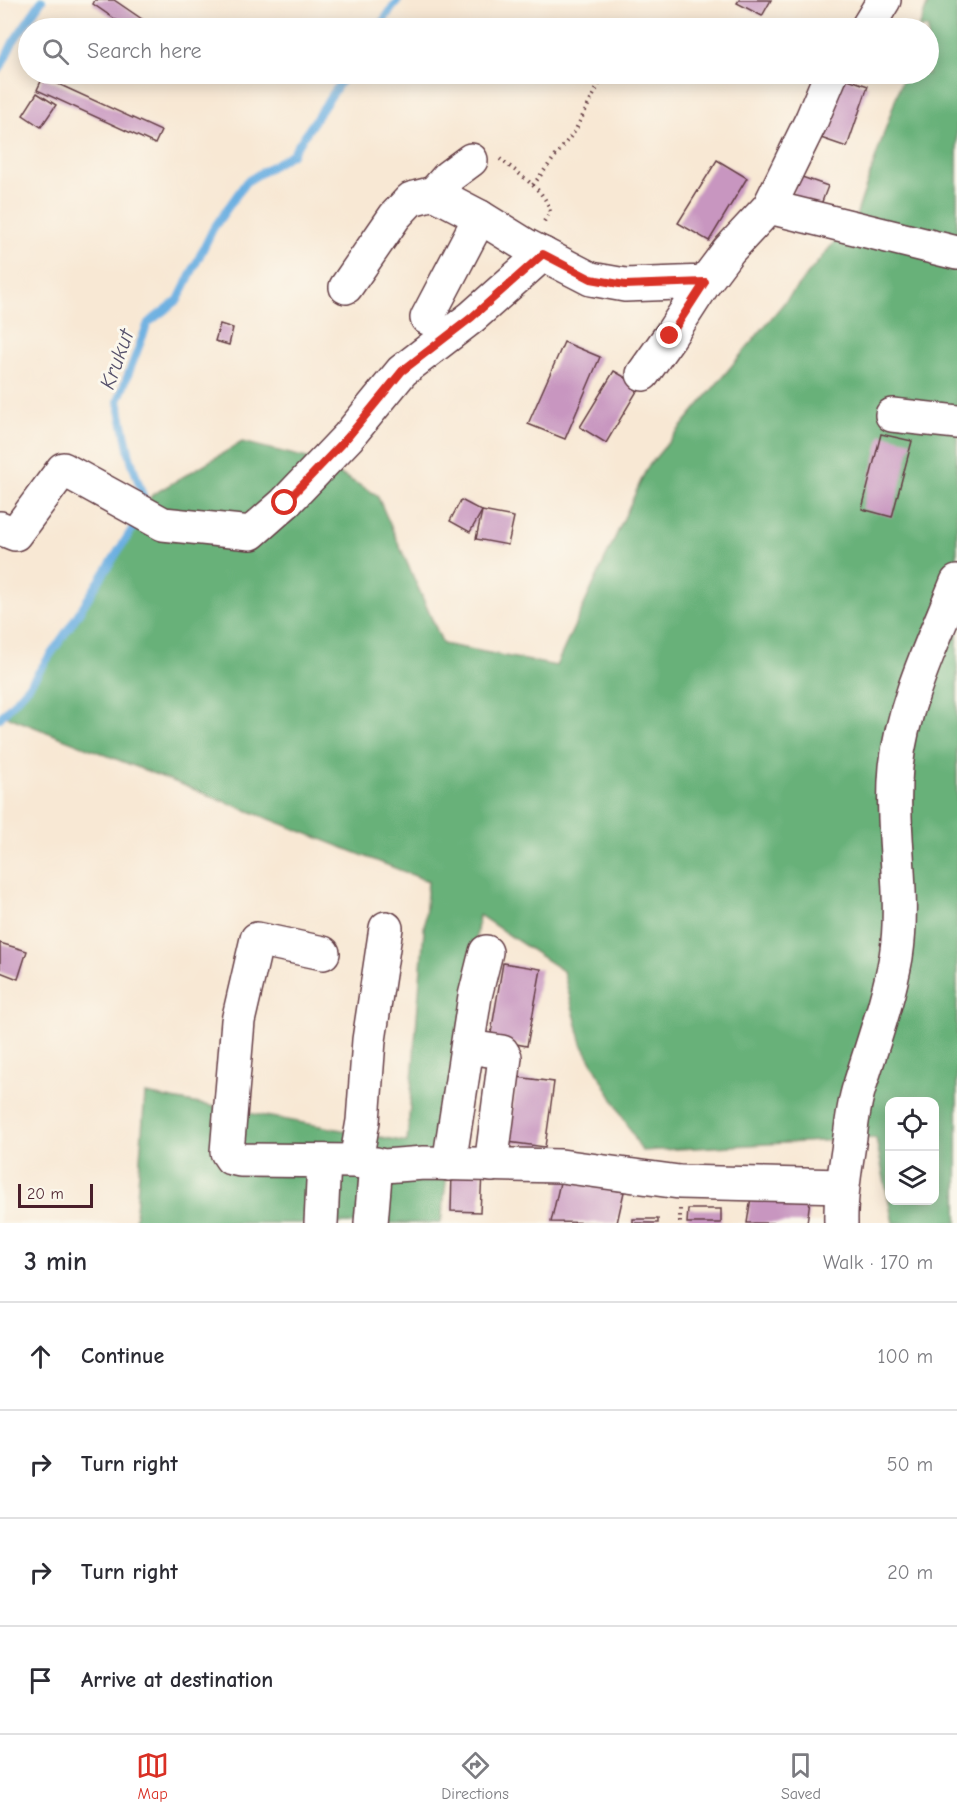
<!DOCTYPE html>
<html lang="en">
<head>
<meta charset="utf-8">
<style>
  :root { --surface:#fff; --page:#f7f7f7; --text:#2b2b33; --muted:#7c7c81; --line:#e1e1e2; --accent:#d93025 }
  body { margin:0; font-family:"Comic Neue",sans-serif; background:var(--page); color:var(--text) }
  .controls { position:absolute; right:18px; bottom:18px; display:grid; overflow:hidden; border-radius:12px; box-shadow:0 3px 15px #0003 }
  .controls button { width:54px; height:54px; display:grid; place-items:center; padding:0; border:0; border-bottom:2px solid var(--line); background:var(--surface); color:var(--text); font:30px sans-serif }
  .scale { position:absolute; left:18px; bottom:15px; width:75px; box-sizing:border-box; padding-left:6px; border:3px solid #4a1f2b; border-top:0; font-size:16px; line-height:21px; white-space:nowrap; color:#4a1f2b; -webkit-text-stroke:4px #fbf7ec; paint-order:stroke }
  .stop { position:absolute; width:18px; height:18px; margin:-14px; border:4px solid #d93025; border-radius:50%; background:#fff }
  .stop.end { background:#d93025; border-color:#fff; box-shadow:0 2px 6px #0008 }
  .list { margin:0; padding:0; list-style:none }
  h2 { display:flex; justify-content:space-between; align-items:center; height:78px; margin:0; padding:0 24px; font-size:26px }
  h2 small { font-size:20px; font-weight:400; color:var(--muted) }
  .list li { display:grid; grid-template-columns:39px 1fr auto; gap:18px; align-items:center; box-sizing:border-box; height:108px; padding:0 24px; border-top:2px solid var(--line) }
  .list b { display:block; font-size:22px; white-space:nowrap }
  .list em { font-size:20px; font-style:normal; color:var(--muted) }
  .icon { flex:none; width:33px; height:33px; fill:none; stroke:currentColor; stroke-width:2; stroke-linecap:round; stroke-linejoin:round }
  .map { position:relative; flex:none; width:957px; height:1223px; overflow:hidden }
  .search { position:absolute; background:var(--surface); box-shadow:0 3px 15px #0003; left:18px; right:18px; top:18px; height:66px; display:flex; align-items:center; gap:15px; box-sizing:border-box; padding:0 21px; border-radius:33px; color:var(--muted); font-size:22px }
  .sheet { height:510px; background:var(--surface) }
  nav { display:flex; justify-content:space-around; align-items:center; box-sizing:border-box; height:84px; border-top:2px solid var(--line); background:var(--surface); font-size:16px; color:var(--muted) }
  nav a { display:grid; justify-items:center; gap:3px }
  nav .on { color:var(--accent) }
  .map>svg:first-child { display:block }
</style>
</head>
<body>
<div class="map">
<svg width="957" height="1223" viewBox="0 0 957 1223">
  <rect width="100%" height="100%" fill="#fbf7ec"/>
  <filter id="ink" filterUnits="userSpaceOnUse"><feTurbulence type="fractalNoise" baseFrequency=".0167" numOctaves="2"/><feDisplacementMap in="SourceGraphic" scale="12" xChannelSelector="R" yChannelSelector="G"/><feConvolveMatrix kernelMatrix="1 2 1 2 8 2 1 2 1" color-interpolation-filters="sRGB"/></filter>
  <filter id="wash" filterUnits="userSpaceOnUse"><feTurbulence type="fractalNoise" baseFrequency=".008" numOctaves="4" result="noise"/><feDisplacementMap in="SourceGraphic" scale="24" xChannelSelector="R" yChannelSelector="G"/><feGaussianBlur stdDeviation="1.35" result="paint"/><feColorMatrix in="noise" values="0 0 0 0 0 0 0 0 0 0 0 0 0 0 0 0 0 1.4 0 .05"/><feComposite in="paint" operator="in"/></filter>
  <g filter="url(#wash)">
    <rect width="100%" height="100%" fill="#f8e8d4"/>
    <!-- forest -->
    <path fill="#67b179" stroke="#586852" stroke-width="1.5" fill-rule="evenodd" d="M929,0h28v1223h-64l-17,-85 -234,13 -60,-107 -19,-73 -84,-56 -38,308h-306l10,-129 262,48 21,-261 -427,-167 50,-55 101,-164 90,-53 73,18 62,35 66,149 113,22 91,-198 209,-252 48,-142h24v-46h-9zM890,1102h44v98h-44z"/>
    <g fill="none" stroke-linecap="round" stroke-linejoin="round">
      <!-- stream -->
      <g stroke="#6bafe1" stroke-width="8">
        <path d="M378,28l20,-28"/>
        <path d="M0,69l13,-27 29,-42"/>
        <path d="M145,502l-15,-45 -12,-56 30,-78 30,-23 35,-71 33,-47 46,-28 54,-80"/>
        <path d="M0,718l29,-32 42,-61 67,-105"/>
      </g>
    </g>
    <g id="blocks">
      <!-- building -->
      <g fill="#c896c0">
        <path d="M95,0h19l41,28h-27l-35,-24z"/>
        <path d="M739,0h32l-9,16 -25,-13z"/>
        <path d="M836,75l32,11 -21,61 -32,-11z"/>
        <path d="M43,77l118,54 -6,13 -118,-54z"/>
        <path d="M37,93l19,12 -15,22 -18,-12z"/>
        <path d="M717,160l30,18 -38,63 -31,-18z"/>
        <path d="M799,176l29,10 -8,21 -29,-10z"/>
        <path d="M220,324l13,4 -4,17 -14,-4z"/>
        <path d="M564,342l36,15 -35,82 -37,-15z"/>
        <path d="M614,371l26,15 -34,57 -26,-16z"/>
        <path d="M881,434l31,7 -20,76 -30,-8z"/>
        <path d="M461,500l21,11 -12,21 -20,-11z"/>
        <path d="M482,511l32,6 -6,28 -32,-6z"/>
        <path d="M0,943l27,8 -9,28 -18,-7z"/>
        <path d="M503,963l38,6 -14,77 -37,-7z"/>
        <path d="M517,1077l37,5 -9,65 -37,-5z"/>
        <path d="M452,1172l30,1 -2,39 -29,-1z"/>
        <path d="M561,1178l63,14 -7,31 -66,-1z"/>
        <path d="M752,1191l58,9 -3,23h-60z"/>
        <path d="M688,1209h33v14h-34z"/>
        <rect x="633" y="1219" width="25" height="4"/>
      </g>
    </g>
  </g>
  <g filter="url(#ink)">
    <use href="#blocks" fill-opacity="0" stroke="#643d44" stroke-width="1.5"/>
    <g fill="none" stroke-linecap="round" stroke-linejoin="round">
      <defs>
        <g id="minor">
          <path d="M867,28l17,-28"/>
          <path d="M434,193l14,-16 23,-17"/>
          <path d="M769,207l188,46"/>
          <path d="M346,287l49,-71 16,-17 23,-6 46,24 47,29 64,33 34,6 80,-3 24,-32 40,-43 43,-88 19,-45"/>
          <path d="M427,318l53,-101"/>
          <path d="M643,374l27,-38 35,-54"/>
          <path d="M892,415l65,7"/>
          <path d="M0,528l15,6 48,-65 100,55 88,9 34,-30 63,-66 54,-66 70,-54 71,-63"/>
          <path d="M323,953l-66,-14 -19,82 -11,131 4,6 9,2 116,1 28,5 40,-3 137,3 118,16 163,4"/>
          <path d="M482,1049l20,3 3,5 -14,108"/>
          <path d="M356,1161l7,-40 6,-81 17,-112"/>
          <path d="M449,1164l26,-168 11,-44"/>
          <path d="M321,1223l3,-62"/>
          <path d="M371,1223l5,-59"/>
          <path d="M841,1223c-1,-29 5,-57 9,-86 2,-16 4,-33 9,-49 13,-43 29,-86 37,-131 10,-63 -6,-127 0,-190 7,-65 37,-125 61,-185"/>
        </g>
      </defs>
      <!-- minor casing -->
      <use href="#minor" stroke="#643d44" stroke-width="36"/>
      <!-- path -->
      <g stroke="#643d44" stroke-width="4" stroke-dasharray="1.5 4.5" stroke-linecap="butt">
        <path d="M500,159c15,12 48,33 50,53l-7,11"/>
        <path d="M533,185l42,-54 24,-47"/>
        <path d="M680,1209v14"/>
      </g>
      <!-- minor -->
      <use href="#minor" stroke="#fff" stroke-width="33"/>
    </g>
  </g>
  <g fill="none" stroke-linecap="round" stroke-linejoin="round" filter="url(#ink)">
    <!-- route -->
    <path stroke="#d93025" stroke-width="8" d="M285,503l63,-66 54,-66 70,-54 71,-63 48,25 34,6 80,-3 -35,54"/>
  </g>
  <g text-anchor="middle" stroke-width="6" stroke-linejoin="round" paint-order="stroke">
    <!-- water labels -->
    <g font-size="22" font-style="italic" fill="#56516b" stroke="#fbf7ec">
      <text transform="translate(116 359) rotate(-70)" y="8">Krukut</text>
    </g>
  </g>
</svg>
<div class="controls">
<button><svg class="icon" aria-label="locate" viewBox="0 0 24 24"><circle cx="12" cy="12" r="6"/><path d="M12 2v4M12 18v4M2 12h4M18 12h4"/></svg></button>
<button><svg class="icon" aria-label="layers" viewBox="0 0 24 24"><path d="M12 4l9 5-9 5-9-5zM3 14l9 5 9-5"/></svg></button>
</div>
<div class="scale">20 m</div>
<div class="stop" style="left:285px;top:503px"></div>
<div class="stop end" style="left:670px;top:336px"></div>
<div class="search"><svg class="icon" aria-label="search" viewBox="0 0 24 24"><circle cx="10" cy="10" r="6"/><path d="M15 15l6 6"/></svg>Search here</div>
</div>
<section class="sheet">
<h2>3 min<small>Walk · 170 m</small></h2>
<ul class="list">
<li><svg class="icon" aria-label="ahead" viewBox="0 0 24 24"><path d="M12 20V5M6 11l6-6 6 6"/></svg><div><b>Continue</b></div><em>100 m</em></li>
<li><svg class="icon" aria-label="right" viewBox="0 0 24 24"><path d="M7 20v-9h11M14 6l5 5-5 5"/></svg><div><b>Turn right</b></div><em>50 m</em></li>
<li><svg class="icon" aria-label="right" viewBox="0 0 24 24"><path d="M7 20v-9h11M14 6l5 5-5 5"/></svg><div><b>Turn right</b></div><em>20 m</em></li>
<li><svg class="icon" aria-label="arrive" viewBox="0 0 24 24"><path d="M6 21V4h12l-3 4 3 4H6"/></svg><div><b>Arrive at destination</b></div></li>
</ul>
</section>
<nav>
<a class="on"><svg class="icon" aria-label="map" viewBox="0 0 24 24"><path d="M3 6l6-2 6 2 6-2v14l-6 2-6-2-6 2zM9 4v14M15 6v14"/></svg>Map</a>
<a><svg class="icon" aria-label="directions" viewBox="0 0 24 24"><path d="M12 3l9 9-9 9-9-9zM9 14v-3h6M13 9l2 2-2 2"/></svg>Directions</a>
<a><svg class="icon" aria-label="saved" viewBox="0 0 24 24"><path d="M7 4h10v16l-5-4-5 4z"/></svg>Saved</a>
</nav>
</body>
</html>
